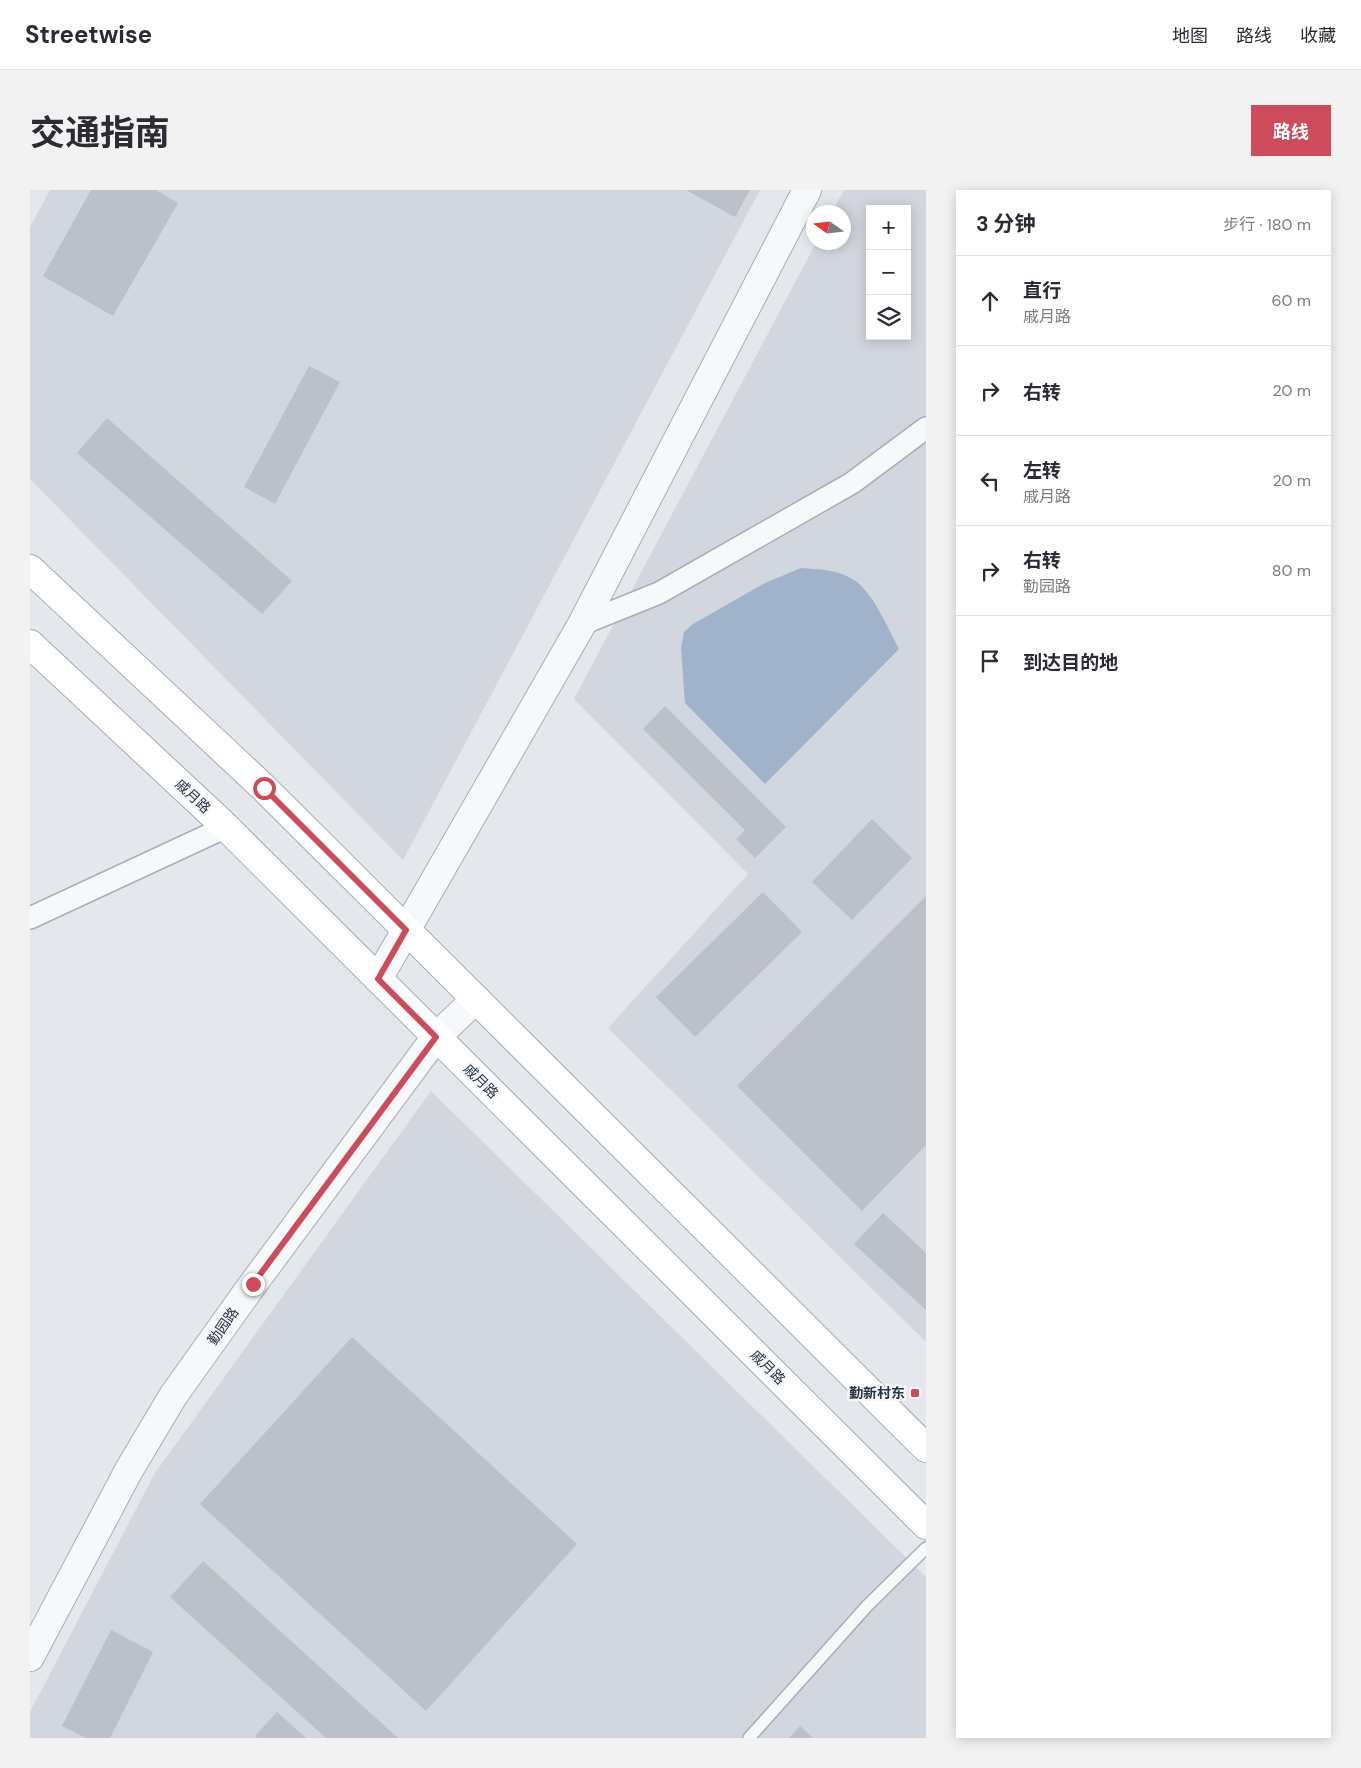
<!DOCTYPE html>
<html lang="zh">
<head>
<meta charset="utf-8">
<style>
  :root { --surface:#fff; --page:#f2f2f3; --text:#2b2b33; --muted:#7c7c81; --line:#e1e1e2; --accent:#cd4c5c }
  body { margin:0; font-family:"DM Sans","Noto Sans SC",sans-serif; background:var(--page); color:var(--text) }
  .controls { position:absolute; right:15px; top:15px; display:grid; overflow:hidden; border-radius:0px; box-shadow:0 2px 12px #0003 }
  .controls button { width:45px; height:45px; display:grid; place-items:center; padding:0; border:0; border-bottom:1px solid var(--line); background:var(--surface); color:var(--text); font:25px sans-serif }
  .compass { position:absolute; left:776px; top:15px; width:45px; height:45px; border-radius:50%; background:var(--surface); box-shadow:0 2px 12px #0003; rotate:284deg }
  .stop { position:absolute; width:15px; height:15px; margin:-11px; border:4px solid #cd4c5c; border-radius:50%; background:#fff }
  .stop.end { background:#cd4c5c; border-color:#fff; box-shadow:0 1px 5px #0008 }
  .list { margin:0; padding:0; list-style:none }
  h2 { display:flex; justify-content:space-between; align-items:center; height:65px; margin:0; padding:0 20px; font-size:21px }
  h2 small { font-size:16px; font-weight:400; color:var(--muted) }
  .list li { display:grid; grid-template-columns:32px 1fr auto; gap:15px; align-items:center; box-sizing:border-box; height:90px; padding:0 20px; border-top:1px solid var(--line) }
  .list b { display:block; font-size:19px; white-space:nowrap }
  .list p { margin:0; font-size:16px; white-space:nowrap; color:var(--muted) }
  .list em { font-size:16px; font-style:normal; color:var(--muted) }
  .icon { flex:none; width:28px; height:28px; fill:none; stroke:currentColor; stroke-width:2; stroke-linecap:round; stroke-linejoin:round }
  .map { position:relative; flex:none; width:896px; height:1548px; overflow:hidden; border-radius:0px }
  header { display:flex; align-items:center; gap:30px; box-sizing:border-box; height:70px; padding:0 25px; background:var(--surface); border-bottom:1px solid var(--line) }
  header strong { font-size:24px }
  nav { display:flex; gap:28px; margin-inline-start:auto; font-size:18px }
  .intro { display:flex; align-items:center; justify-content:space-between; box-sizing:border-box; height:120px; padding:0 30px }
  h1 { margin:0; font-size:35px }
  .button { padding:12px 22px; border-radius:0px; background:var(--accent); color:#fff; font-size:18px; font-weight:700 }
  main { display:flex; gap:30px; padding:0 30px }
  aside { flex:1; background:var(--surface); border-radius:0px; box-shadow:0 2px 12px #0003 }
  .map>svg:first-child { display:block }
</style>
</head>
<body>
<header>
<strong>Streetwise</strong>
<nav><a>地图</a><a>路线</a><a>收藏</a></nav>
</header>
<div class="intro"><h1>交通指南</h1><a class="button">路线</a></div>
<main>
<div class="map">
<svg width="896" height="1548" viewBox="0 0 896 1548">
  <rect width="100%" height="100%" fill="#e4e7ec"/>
  <!-- built -->
  <g fill="#d2d6de" fill-rule="evenodd">
    <path d="M20,0h710l-357,670 -373,-381v-252z"/>
    <path d="M814,0h82v1152l-318,-314 140,-154 -174,-175 242,-456 28,-1v-30h-12zM840,19h37v127h-37z"/>
    <path d="M401,901l495,486v161h-896v-26l125,-239z"/>
  </g>
  <!-- water -->
  <path fill="#a0b3cb" d="M771,378c18,1 38,2 53,12 19,12 35,50 45,69l-134,135 -80,-81 -4,-55 3,-16 9,-8 72,-41z"/>
  <!-- building -->
  <g fill="#bbc0c9">
    <path d="M61,0h65l22,13 -65,113 -70,-40z"/>
    <path d="M656,0h64l-15,27z"/>
    <path d="M279,176l31,16 -65,122 -31,-17z"/>
    <path d="M77,228l185,163 -30,33 -185,-161z"/>
    <path d="M635,516l121,121 -31,31 -19,-19 9,-9 -102,-101z"/>
    <path d="M842,629l40,39 -60,62 -40,-38z"/>
    <path d="M733,702l39,40 -107,105 -39,-40z"/>
    <path d="M896,706v249l-64,66 -125,-125z"/>
    <path d="M853,1023l43,40v57l-72,-66z"/>
    <path d="M322,1147l225,207 -151,167 -226,-207z"/>
    <path d="M173,1371l195,177h-72l-156,-141z"/>
    <path d="M81,1440l42,22 -43,86h-24l-24,-12z"/>
    <path d="M247,1522l29,26h-49l-2,-2z"/>
    <path d="M770,1536l13,12h-24z"/>
  </g>
  <g fill="none" stroke-linecap="round" stroke-linejoin="round">
    <defs>
      <path id="service" d="M719,1548l118,-132 59,-58"/>
      <g id="minor">
        <path d="M552,434l77,-31 193,-110 74,-55"/>
        <path d="M0,728l196,-91"/>
      </g>
      <g id="tertiary">
        <path d="M348,789l204,-355 225,-434"/>
        <path d="M0,1467l99,-187 44,-74 80,-112 183,-247 40,-38"/>
      </g>
      <g id="primary">
        <path d="M0,379l234,219 662,660"/>
        <path d="M0,454l196,183 700,698"/>
      </g>
    </defs>
    <!-- service casing -->
    <use href="#service" stroke="#a9aeb6" stroke-width="14"/>
    <!-- minor casing -->
    <use href="#minor" stroke="#a9aeb6" stroke-width="24"/>
    <!-- tertiary casing -->
    <use href="#tertiary" stroke="#a9aeb6" stroke-width="30"/>
    <!-- primary casing -->
    <use href="#primary" stroke="#a3abb7" stroke-width="30"/>
    <!-- service -->
    <use href="#service" stroke="#f7f8fa" stroke-width="11"/>
    <!-- minor -->
    <use href="#minor" stroke="#f7f8fa" stroke-width="21"/>
    <!-- tertiary -->
    <use href="#tertiary" stroke="#f7f8fa" stroke-width="28"/>
    <!-- primary -->
    <use href="#primary" stroke="#fff" stroke-width="28"/>
  </g>
  <g fill="none" stroke-linecap="round" stroke-linejoin="round">
    <!-- route -->
    <path stroke="#cd4c5c" stroke-width="6" d="M223,1094l183,-247 -58,-58 28,-49 -142,-142"/>
  </g>
  <!-- markers -->
  <rect fill="#cd4c5c" stroke="#f4f6f9" stroke-width="2" x="880" y="1198" width="10" height="10" rx="2.5"/>
  <g text-anchor="middle" stroke-width="5" stroke-linejoin="round" paint-order="stroke">
    <!-- street labels -->
    <g font-size="14" fill="#2b3444" stroke="#f4f6f9">
      <text transform="translate(163 606) rotate(43)" y="5">戚月路</text>
      <text transform="translate(451 891) rotate(45)" y="5">戚月路</text>
      <text transform="translate(193 1136) rotate(-55)" y="5">勤园路</text>
      <text transform="translate(738 1177) rotate(45)" y="5">戚月路</text>
    </g>
    <!-- poi labels -->
    <g font-size="14" font-weight="bold" fill="#2b3444" stroke="#f4f6f9" text-anchor="end">
      <text x="875" y="1208">勤新村东</text>
    </g>
  </g>
</svg>
<div class="controls">
<button>+</button>
<button>−</button>
<button><svg class="icon" aria-label="layers" viewBox="0 0 24 24"><path d="M12 4l9 5-9 5-9-5zM3 14l9 5 9-5"/></svg></button>
</div>
<svg class="compass" viewBox="-18 -18 36 36"><path d="M0-13l5 13h-10z" fill="#e53935"/><path d="M0 13l5-13h-10z" fill="#7c7c81"/></svg>
<div class="stop" style="left:234px;top:598px"></div>
<div class="stop end" style="left:223px;top:1094px"></div>
</div>
<aside>
<h2>3 分钟<small>步行 · 180 m</small></h2>
<ul class="list">
<li><svg class="icon" aria-label="ahead" viewBox="0 0 24 24"><path d="M12 20V5M6 11l6-6 6 6"/></svg><div><b>直行</b><p>戚月路</p></div><em>60 m</em></li>
<li><svg class="icon" aria-label="right" viewBox="0 0 24 24"><path d="M7 20v-9h11M14 6l5 5-5 5"/></svg><div><b>右转</b></div><em>20 m</em></li>
<li><svg class="icon" aria-label="left" viewBox="0 0 24 24"><path d="M17 20v-9H6M10 6l-5 5 5 5"/></svg><div><b>左转</b><p>戚月路</p></div><em>20 m</em></li>
<li><svg class="icon" aria-label="right" viewBox="0 0 24 24"><path d="M7 20v-9h11M14 6l5 5-5 5"/></svg><div><b>右转</b><p>勤园路</p></div><em>80 m</em></li>
<li><svg class="icon" aria-label="arrive" viewBox="0 0 24 24"><path d="M6 21V4h12l-3 4 3 4H6"/></svg><div><b>到达目的地</b></div></li>
</ul>
</aside>
</main>
</body>
</html>
